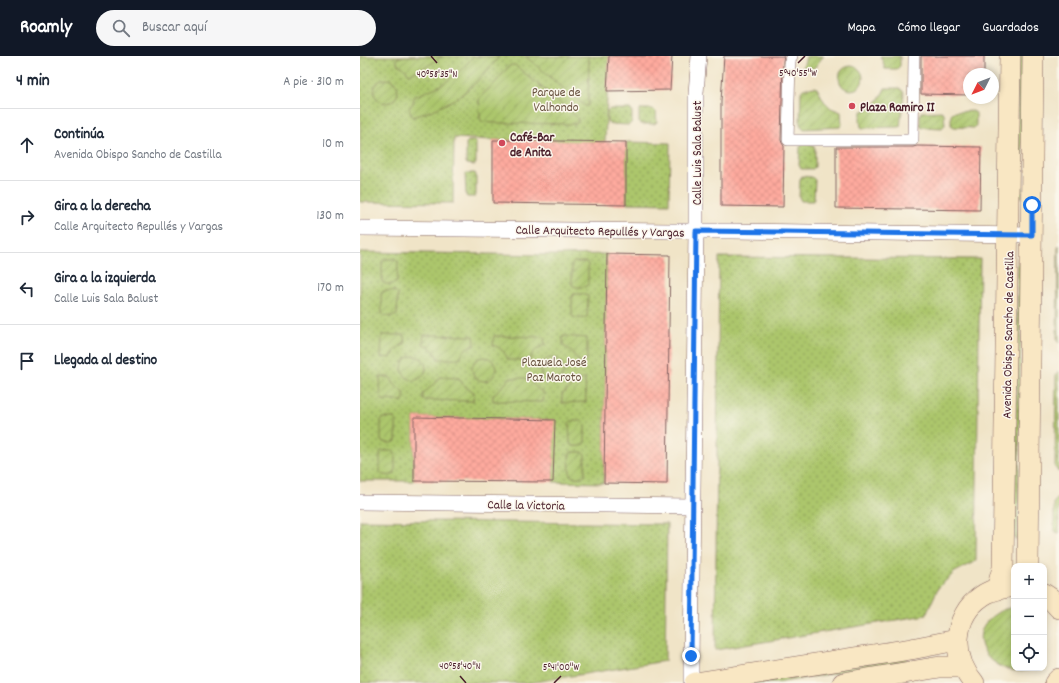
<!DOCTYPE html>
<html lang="es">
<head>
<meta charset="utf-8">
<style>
  :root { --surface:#fff; --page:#f6f6f7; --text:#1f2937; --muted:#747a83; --line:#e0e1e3; --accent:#111827 }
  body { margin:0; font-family:Dekko,sans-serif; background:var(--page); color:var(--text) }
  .controls { position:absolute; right:12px; bottom:12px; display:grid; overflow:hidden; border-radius:8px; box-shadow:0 2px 6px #0003 }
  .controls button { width:36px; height:36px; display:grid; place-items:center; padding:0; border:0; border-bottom:1px solid var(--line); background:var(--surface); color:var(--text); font:20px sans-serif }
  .compass { position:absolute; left:603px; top:12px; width:36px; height:36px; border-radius:50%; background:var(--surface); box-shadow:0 2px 6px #0003; rotate:228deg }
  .stop { position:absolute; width:12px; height:12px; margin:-9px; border:3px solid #1a73e8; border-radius:50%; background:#fff }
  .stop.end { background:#1a73e8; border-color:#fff; box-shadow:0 1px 4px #0008 }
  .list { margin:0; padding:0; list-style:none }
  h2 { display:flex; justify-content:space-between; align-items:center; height:52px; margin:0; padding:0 16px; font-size:17px }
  h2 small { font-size:13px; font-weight:400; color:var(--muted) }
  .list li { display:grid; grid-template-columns:26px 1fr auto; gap:12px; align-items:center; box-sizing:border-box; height:72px; padding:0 16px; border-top:1px solid var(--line) }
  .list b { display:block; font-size:15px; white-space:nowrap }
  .list p { margin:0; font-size:13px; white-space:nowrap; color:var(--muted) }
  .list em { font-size:13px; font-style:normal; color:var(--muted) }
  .icon { flex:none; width:22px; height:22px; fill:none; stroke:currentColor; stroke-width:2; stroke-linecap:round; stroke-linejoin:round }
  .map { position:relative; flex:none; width:699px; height:627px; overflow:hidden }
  header { display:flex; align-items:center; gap:24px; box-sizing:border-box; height:56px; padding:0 20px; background:var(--accent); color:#fff }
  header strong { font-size:19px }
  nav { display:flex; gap:22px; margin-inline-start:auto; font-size:14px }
  .search { width:280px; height:36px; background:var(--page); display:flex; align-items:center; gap:10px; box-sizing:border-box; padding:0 14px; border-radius:22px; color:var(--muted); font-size:15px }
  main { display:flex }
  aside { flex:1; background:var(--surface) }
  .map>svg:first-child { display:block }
</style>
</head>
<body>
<header>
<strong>Roamly</strong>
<div class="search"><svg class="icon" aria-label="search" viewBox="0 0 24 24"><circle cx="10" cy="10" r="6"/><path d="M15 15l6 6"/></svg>Buscar aquí</div>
<nav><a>Mapa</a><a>Cómo llegar</a><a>Guardados</a></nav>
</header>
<main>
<aside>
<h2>4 min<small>A pie · 310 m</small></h2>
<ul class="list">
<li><svg class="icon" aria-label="ahead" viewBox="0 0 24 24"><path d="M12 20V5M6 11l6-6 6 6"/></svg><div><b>Continúa</b><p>Avenida Obispo Sancho de Castilla</p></div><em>10 m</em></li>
<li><svg class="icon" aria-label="right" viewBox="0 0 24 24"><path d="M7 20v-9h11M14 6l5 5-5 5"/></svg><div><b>Gira a la derecha</b><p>Calle Arquitecto Repullés y Vargas</p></div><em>130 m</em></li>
<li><svg class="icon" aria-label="left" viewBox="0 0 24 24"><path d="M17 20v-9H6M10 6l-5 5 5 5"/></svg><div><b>Gira a la izquierda</b><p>Calle Luis Sala Balust</p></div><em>170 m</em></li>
<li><svg class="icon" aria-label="arrive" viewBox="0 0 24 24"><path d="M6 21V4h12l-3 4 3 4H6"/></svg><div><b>Llegada al destino</b></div></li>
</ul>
</aside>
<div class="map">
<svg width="699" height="627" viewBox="0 0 699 627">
  <defs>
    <pattern id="grass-dots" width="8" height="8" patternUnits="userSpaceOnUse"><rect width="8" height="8" fill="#acc66c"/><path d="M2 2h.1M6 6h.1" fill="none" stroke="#8ea059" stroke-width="1.8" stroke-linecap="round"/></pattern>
    <pattern id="garden-furrows" width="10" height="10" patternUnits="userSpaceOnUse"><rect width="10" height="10" fill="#acc66c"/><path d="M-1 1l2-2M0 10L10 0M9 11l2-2" fill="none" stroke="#8ea059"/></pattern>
    <pattern id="building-cross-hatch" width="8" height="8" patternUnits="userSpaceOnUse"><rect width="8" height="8" fill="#feaa9e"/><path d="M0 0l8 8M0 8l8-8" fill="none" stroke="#db9288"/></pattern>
  </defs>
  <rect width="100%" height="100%" fill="#fbf7ec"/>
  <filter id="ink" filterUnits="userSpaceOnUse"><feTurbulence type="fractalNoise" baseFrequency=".025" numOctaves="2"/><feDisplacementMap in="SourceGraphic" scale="8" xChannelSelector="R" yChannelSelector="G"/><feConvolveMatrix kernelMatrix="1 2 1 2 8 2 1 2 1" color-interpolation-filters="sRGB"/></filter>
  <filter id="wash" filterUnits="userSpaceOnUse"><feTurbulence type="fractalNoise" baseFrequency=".012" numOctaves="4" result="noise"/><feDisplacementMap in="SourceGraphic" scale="16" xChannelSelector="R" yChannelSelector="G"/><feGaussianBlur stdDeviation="0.9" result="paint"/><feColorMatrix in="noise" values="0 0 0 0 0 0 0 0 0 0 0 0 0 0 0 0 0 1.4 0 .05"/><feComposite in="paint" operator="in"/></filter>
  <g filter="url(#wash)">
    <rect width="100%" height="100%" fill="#f0e4c7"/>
    <!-- grass -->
    <g fill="url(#grass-dots)" stroke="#7b724c">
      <path d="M0,0h249l-4,86 -112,-2 -39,-2 -1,65 -93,-1z"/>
      <path d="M658,0h5l-1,141 -5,1z"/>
      <path d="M250,53h20l2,2v11l-3,3 -19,-1 -3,-3v-10z"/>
      <path d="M281,53h12l3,3 1,10 -3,2h-13l-2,-2v-11z"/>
      <path d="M108,85h6l2,1v21l-1,2 -8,-1 -1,-1v-20z"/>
      <path d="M266,86l44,1 -1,61 -43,-1z"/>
      <path d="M442,88h10l3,4v19l-2,2h-12l-2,-4 1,-18z"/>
      <path d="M107,117h8l1,2v20l-1,2h-8l-1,-1 -1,-22z"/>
      <path d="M442,120l10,1 3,3 -1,19 -1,2h-12l-2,-4 1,-18z"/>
      <path d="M0,196l195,3 52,-1 -3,229 -51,-1 1,-62 -140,-3v64h-54z"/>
      <path d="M359,201l261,2 -4,302 -21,11 -17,16 -12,27 -211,35z"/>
      <path d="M662,201l-4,282h-4l4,-281z"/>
      <path d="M0,464l307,4 -2,137 -137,22h-168z"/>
      <path d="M546,601l1,4 -130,22h-31z"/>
    </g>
    <!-- garden -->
    <g fill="url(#garden-furrows)" stroke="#7b724c">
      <path d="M45,0h37c-10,8 -21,14 -33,18l-6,-7 -6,-3v-6z"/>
      <path d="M114,0l25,1c-10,12 -21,25 -34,35 -16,12 -35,20 -53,25l-3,-9 4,-5 1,-6 29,-13 16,-12z"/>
      <path d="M165,0h64l-1,50h-3z"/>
      <path d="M446,0h18c-9,8 -6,15 -21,12z"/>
      <path d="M520,0h20v10l-3,3h-12l-2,-7z"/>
      <path d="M152,9h3l63,53v4l-3,2 -81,-1 -12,-1 -2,-4 -1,-20 16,-15 14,-17z"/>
      <circle cx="491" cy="22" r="12"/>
      <circle cx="26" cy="35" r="12"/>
      <path d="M455,31l2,1 7,13 7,7 10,4 1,13 -2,2 -36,2 -2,-2 -2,-3 1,-32c2,-5 9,-4 14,-5z"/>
      <path d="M525,32h14l3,2 2,3 -4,34h-2l-35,1 -2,-1c-1,-5 -2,-12 1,-16 11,-2 19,-13 23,-23z"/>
      <path d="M581,55l3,2 1,12 -3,3 -20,-1 -2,-2v-11l1,-2z"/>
      <path d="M613,55l3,2v12l-2,3 -20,-1 -3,-2v-11l2,-2z"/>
      <path d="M699,189v98l-2,-2 1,-93z"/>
      <path d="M24,203h12l2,3 -1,20c-3,3 -12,3 -15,0v-20z"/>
      <path d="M214,206h12l2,3v20c-4,3 -12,3 -16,0v-21z"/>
      <path d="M23,235h12l3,3 -1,21c-4,2 -12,2 -15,-1l-1,-20z"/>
      <path d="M214,238h12l2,2 -1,21c-3,2 -11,2 -15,-1v-20z"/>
      <path d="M22,279h22l1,9c-7,3 -11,6 -14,14l-10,-1z"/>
      <path d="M64,279l50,1 1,8c-9,4 -13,6 -15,15h-22c-3,-8 -7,-12 -15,-15z"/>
      <path d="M134,280l50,1 1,8c-9,4 -12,6 -15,15h-22c-3,-8 -7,-12 -15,-15z"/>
      <path d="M203,280l24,2v21l-2,1 -7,1c-4,-7 -8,-12 -15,-15z"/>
      <circle cx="54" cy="312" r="12"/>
      <circle cx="124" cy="313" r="12"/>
      <circle cx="192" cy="314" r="12"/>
      <path d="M699,315v101l-4,-4 1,-93z"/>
      <path d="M20,321h10c4,7 8,13 15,16l-2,8 -22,-1z"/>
      <path d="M79,321l20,1c3,7 8,10 15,14l-1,9 -50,-1v-6l13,-12z"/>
      <path d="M149,322h20c4,7 8,11 15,15l-1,9 -50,-1v-6l13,-12z"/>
      <path d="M225,323l1,23 -24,1v-9c6,-4 11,-8 14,-14z"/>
      <path d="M22,362h12l2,3v20c-4,3 -12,2 -15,0v-21z"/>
      <path d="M211,365h12l2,3v20c-4,3 -12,3 -15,0l-1,-21z"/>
      <path d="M21,395h12l2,2v21c-4,2 -12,2 -15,-1v-20z"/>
      <path d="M211,396h12l2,3v20c-4,3 -12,3 -15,0l-1,-20z"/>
      <path d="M699,442v35l-3,-1 -2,-3v-27l3,-3z"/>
      <path d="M649,552h5v60h21c-36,15 -79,-30 -38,-55 4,-3 8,-4 12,-5z"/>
    </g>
    <g id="blocks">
      <!-- building -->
      <g fill="url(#building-cross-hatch)">
        <path d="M249,0h63l-2,34 -63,1z"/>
        <path d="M364,0h60l-1,5 -2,79 1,3 2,3 -1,61 -62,-1v-105z"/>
        <path d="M561,0h63v18h-15v21l-48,-1z"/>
        <path d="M133,84l133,2v63l-133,-2z"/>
        <path d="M557,90l64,1 -1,63 -144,-2v-61h77z"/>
        <path d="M247,198l63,1 -3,229 -63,-1z"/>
        <path d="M54,361l141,3 -2,62 -139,-1z"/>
      </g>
    </g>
  </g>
  <g filter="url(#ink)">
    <use href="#blocks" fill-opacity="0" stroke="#846462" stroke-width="1"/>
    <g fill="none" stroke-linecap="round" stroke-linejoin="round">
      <defs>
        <path id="pedestrian" d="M432,0l-2,5 -2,79h125l1,-84"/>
        <g id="minor">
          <path d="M0,172l312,3h60l300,4"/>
          <path d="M0,446l332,4"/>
          <path d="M331,627v-19l5,-433v-138l3,-37"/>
        </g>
        <g id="secondary">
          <path d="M668,510l5,-510"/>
          <path d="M637,533l6,-21 7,-512"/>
          <path d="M684,538l6,4 9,10"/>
          <path d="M335,627l216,-34 46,-9"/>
          <path d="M483,627l97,-16h23"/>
          <path d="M614,627c-23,-25 -22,-67 8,-87 9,-7 21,-8 32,-10"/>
          <path d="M695,627l4,-4"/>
        </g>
      </defs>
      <!-- pedestrian casing -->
      <use href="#pedestrian" stroke="#846462" stroke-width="12"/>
      <!-- minor casing -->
      <use href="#minor" stroke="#846462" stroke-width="16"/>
      <!-- secondary casing -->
      <use href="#secondary" stroke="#846462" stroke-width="22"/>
      <!-- pedestrian -->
      <use href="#pedestrian" stroke="#fff" stroke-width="11"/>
      <!-- minor -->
      <use href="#minor" stroke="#fff" stroke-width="15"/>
      <!-- secondary -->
      <use href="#secondary" stroke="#f9e7c3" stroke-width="21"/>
    </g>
  </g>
  <g fill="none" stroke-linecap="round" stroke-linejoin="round" filter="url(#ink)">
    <!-- route -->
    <path stroke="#1a73e8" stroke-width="5" d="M331,600l5,-425 336,4v-30"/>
  </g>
  <!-- ticks -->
  <path fill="none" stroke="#4a1f2b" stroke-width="1.5" d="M71,0l6,7M438,7l7,-7M100,620l6,7M194,627l7,-7"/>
  <!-- markers -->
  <g fill="#d1495b" stroke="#fbf7ec" stroke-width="1.5">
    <circle cx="492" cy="50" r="4"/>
    <circle cx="142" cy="87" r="4"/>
  </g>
  <g text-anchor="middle" stroke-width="3" stroke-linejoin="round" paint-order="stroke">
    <!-- park labels -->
    <g font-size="13" fill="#67513e" stroke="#fbf7ec">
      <text x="196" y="40">Parque de<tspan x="196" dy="15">Valhondo</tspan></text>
      <text x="194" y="310">Plazuela José<tspan x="194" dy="15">Paz Maroto</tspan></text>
    </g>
    <!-- poi labels -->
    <g font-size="13" font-weight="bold" fill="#4a1f2b" stroke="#fbf7ec" text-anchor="start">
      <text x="500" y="55">Plaza Ramiro II</text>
      <text x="150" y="85">Café-Bar<tspan x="150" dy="15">de Anita</tspan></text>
    </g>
    <!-- street labels -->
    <g font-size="13" fill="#4a1f2b" stroke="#fbf7ec">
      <text transform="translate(336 97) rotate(-90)" y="5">Calle Luis Sala Balust</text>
      <text transform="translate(240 174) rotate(1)" y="5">Calle Arquitecto Repullés y Vargas</text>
      <text transform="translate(647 279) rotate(-89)" y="5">Avenida Obispo Sancho de Castilla</text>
      <text transform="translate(166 448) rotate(1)" y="5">Calle la Victoria</text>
    </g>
  </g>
  <g font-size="10" text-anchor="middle" fill="#4a1f2b" stroke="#fbf7ec" stroke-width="3" stroke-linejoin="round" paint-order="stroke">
    <text x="438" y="20">5°40'55"W</text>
    <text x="77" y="21">40°58'35"N</text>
    <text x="100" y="613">40°58'40"N</text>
    <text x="201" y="614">5°41'00"W</text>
  </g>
</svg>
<div class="controls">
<button>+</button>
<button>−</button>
<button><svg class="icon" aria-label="locate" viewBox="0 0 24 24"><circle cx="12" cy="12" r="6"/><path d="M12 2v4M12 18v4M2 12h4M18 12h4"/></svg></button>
</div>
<svg class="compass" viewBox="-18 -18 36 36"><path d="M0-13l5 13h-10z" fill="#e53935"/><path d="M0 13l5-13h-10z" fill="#747a83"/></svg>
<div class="stop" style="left:672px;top:149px"></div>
<div class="stop end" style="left:331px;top:600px"></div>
</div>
</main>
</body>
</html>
